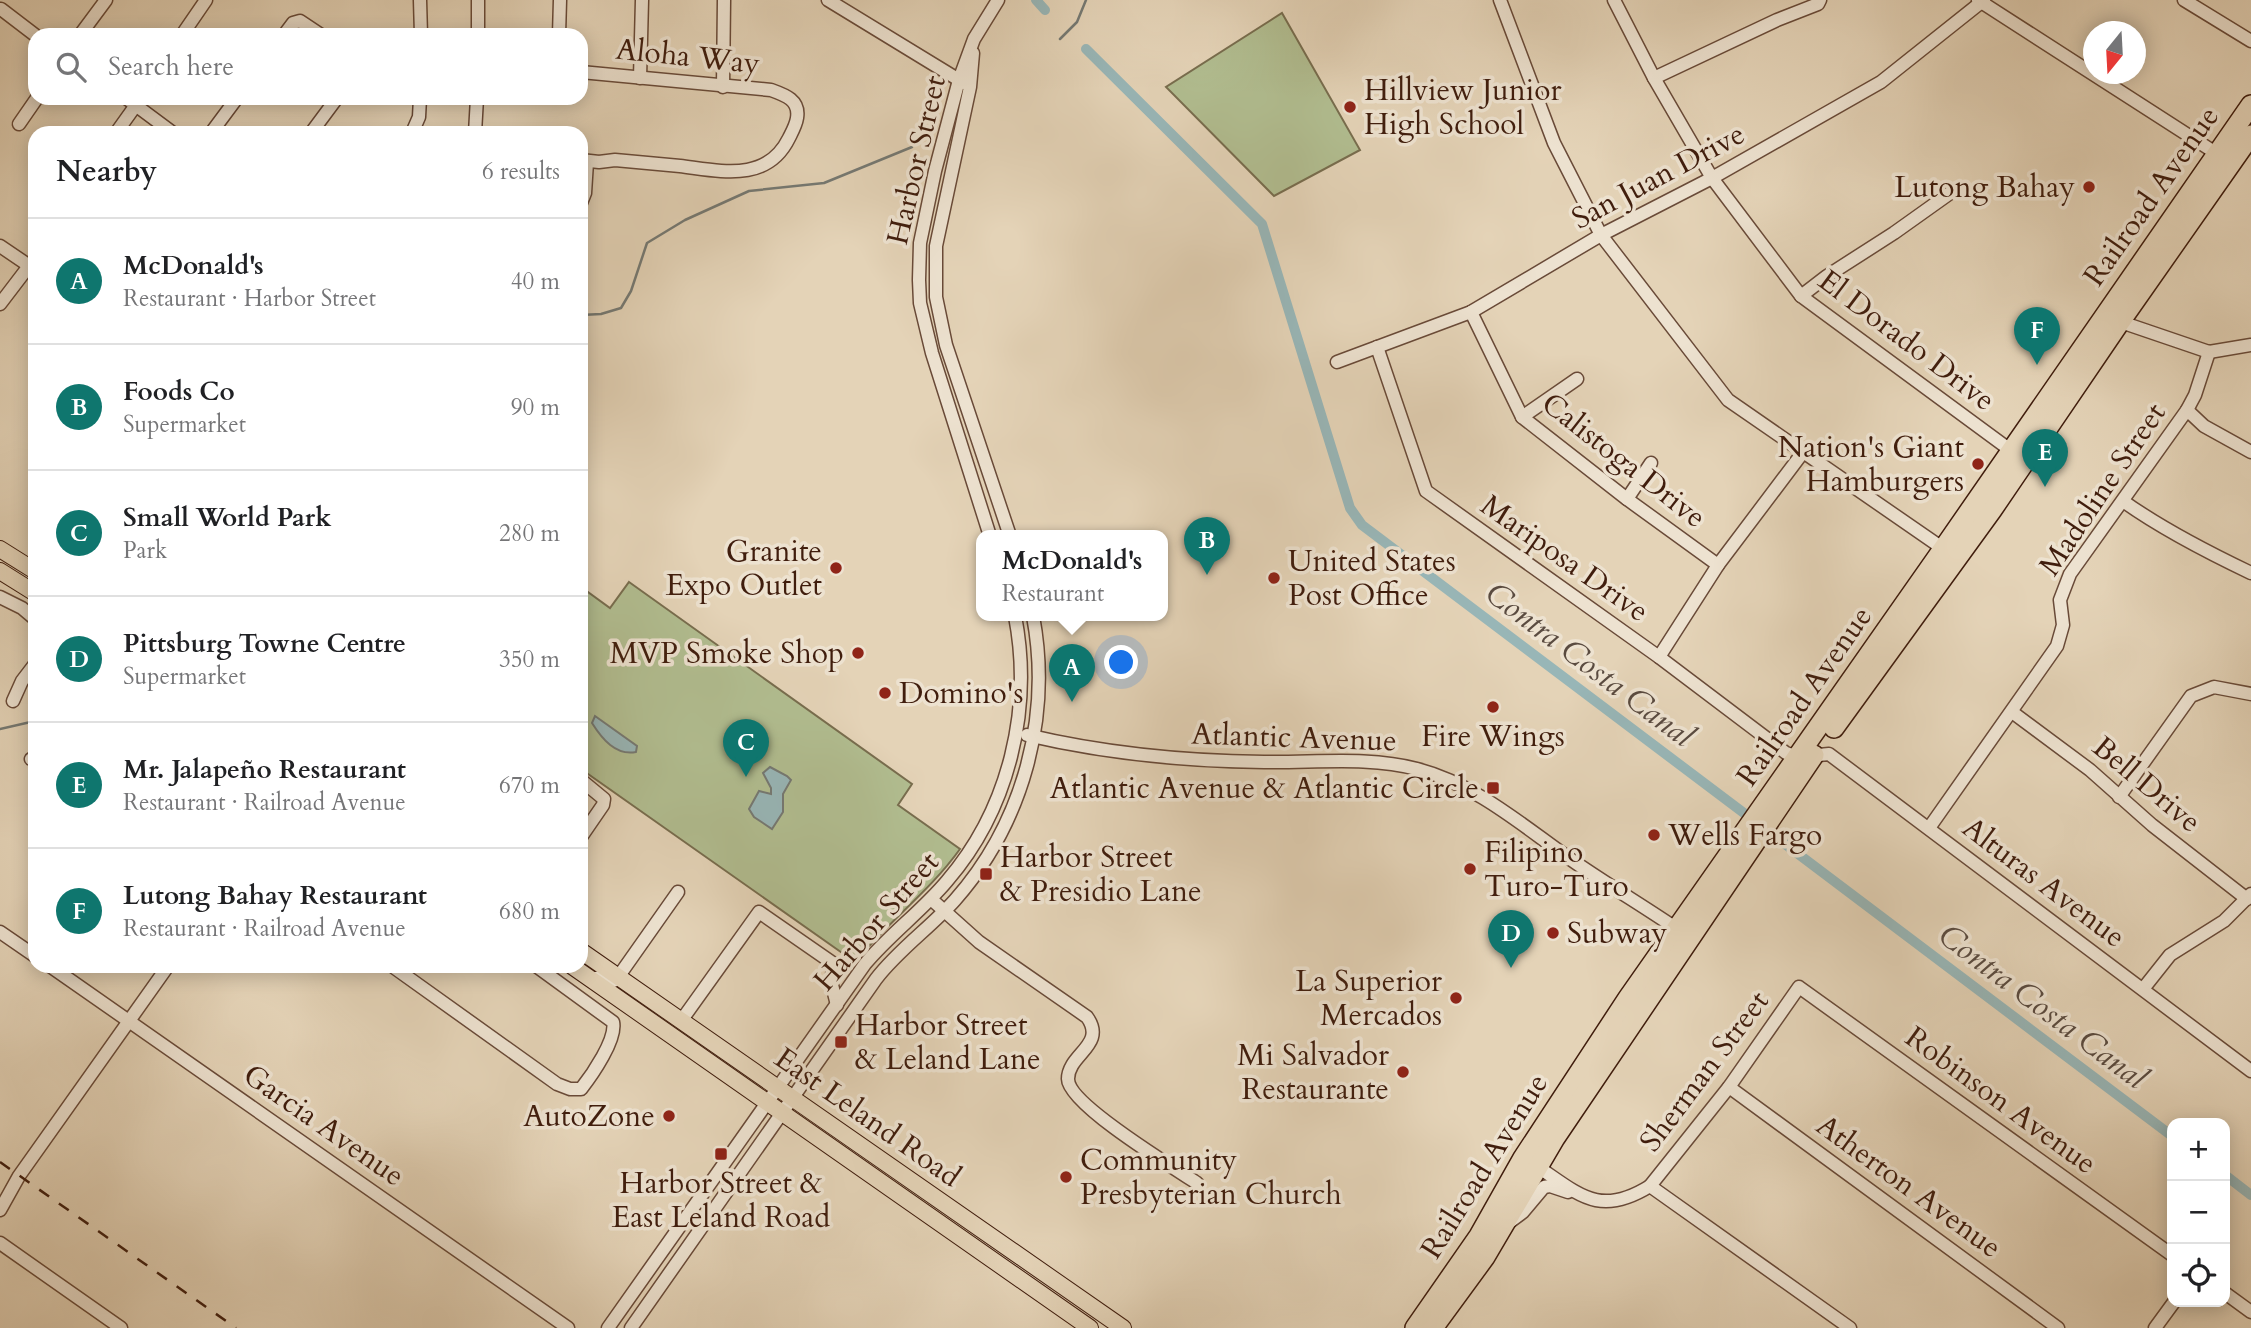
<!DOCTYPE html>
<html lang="en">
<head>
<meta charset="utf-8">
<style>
  :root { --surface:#fff; --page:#f2f2f2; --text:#202124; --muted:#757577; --line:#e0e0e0; --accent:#0f766e }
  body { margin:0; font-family:Cardo,serif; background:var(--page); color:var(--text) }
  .controls { position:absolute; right:21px; bottom:21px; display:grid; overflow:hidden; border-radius:14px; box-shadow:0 4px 18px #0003 }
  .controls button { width:63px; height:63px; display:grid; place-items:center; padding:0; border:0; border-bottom:2px solid var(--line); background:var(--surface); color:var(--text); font:35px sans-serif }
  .compass { position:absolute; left:2083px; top:21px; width:63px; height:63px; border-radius:50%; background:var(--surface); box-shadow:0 4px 18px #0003; rotate:198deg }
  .you { position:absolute; left:1122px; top:663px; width:24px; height:24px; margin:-18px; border:5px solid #fff; border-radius:50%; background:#1a73e8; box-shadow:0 0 0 10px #1a73e833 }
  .badge { display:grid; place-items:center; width:46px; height:46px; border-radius:50%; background:var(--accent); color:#fff; font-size:23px; font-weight:700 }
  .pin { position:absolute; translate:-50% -58px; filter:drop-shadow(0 2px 4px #0008) }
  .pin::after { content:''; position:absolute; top:37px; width:24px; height:21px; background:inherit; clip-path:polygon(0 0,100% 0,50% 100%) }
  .popup { position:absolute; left:976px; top:530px; width:192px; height:91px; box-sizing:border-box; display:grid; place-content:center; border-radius:14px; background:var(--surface); filter:drop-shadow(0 2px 5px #0005); font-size:23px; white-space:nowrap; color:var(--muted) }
  .popup b { font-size:26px; color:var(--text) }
  .popup::after { content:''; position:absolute; left:50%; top:100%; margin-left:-14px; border:14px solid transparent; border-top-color:var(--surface) }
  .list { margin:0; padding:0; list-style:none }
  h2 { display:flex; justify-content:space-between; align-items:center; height:91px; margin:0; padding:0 28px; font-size:30px }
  h2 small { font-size:23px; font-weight:400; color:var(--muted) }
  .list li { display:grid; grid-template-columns:46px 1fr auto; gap:21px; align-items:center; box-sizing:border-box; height:126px; padding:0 28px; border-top:2px solid var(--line) }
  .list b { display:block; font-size:26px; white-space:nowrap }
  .list p { margin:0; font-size:23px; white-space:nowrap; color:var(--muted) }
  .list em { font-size:23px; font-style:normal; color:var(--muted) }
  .icon { flex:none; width:38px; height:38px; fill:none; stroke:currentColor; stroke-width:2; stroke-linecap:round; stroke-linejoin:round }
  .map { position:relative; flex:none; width:2251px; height:1328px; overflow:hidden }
  .search { position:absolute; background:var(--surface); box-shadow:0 4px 18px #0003; left:28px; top:28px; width:560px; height:77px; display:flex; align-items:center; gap:18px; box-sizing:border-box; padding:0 24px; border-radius:21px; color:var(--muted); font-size:26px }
  .panel { position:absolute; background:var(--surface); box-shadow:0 4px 18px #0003; left:28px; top:126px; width:560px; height:847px; border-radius:21px }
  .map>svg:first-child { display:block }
</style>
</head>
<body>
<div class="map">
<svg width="2251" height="1328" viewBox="0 0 2251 1328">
  <rect width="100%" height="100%" fill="#e4d3b7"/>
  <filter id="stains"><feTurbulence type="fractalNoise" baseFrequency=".00286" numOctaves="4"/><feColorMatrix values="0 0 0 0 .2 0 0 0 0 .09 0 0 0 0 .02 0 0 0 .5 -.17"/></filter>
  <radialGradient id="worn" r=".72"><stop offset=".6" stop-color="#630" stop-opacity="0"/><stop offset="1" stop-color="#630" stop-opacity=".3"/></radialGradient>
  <!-- green -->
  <g fill="#b1bd90" stroke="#786d4e" stroke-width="2">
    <path d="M1282,13l78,137 -86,46 -108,-109z"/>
    <path d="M629,582l283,202 -14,21 62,44c-30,42 -72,73 -105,113l-274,-193v-182l29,21z"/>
  </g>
  <!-- water -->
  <g fill="#98b6b7" stroke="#757973" stroke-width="2">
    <path d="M595,716l42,30 -1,6c-20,4 -34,-13 -44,-29z"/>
    <path d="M770,767l17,9 4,4 -8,14v18l-11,17 -18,-12 -5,-8 10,-18 12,3v-6l-8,-15z"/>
  </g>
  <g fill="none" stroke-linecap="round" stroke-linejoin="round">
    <!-- stream -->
    <g stroke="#757973" stroke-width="2.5">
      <path d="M1060,39l17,-17 9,-22"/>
      <path d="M581,315l20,-1 20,-6 10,-17 16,-48 38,-23 64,-29 75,-8 88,-36"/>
      <path d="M0,729l35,-8"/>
    </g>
    <!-- canal -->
    <g stroke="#98b6b7" stroke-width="10">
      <path d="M1036,0l9,10"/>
      <path d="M1086,49l176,175 88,284 12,17 810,611"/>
      <path d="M2225,1175l26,20"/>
    </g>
    <defs>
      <g id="minor">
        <path d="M420,0l1,35"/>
        <path d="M828,0l136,83"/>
        <path d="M1500,0l54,143 47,92 127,165 220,152"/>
        <path d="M1614,0l40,78 58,100 89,118 216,159"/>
        <path d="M1978,0l244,157"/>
        <path d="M2184,0l67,41"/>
        <path d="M1,9l34,26"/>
        <path d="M80,35l26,-35"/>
        <path d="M182,35l24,-35"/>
        <path d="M284,35l9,-12 7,-2 21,14"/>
        <path d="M478,35v-35"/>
        <path d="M559,35l1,-35"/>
        <path d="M973,53l-3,34 -34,159v51l10,48 64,191"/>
        <path d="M581,72l190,18c14,5 29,10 26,28 -1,7 -5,14 -8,20 -22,45 -68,33 -109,28 -22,-2 -43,-4 -65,-6l-16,2 -18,-2"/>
        <path d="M640,78l2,-78"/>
        <path d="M1654,78l123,-58 41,-16 2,-4"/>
        <path d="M723,87l1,-87"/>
        <path d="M126,98l47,35"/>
        <path d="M19,124l18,-26"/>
        <path d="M116,133l25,-35"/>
        <path d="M211,133l26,-35"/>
        <path d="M311,133l26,-35"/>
        <path d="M412,133l7,-16 1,-19"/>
        <path d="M475,133l2,-35"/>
        <path d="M581,203l4,-10 2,-31"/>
        <path d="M0,246l34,23"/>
        <path d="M1801,296l26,-20 67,-43 59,-42"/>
        <path d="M0,304l29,-38"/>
        <path d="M1471,312l51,105 105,82 91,66"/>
        <path d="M2115,320l94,32 42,-7"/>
        <path d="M1377,347l49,144 233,166 127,96 12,4 31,-3 422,317"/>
        <path d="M1337,362l134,-50 130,-77 111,-57 169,-96 103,-82"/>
        <path d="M2187,410l17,16 47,26"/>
        <path d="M1522,417l55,-38"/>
        <path d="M1627,499l24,-36"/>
        <path d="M2123,501c39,28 84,51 128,72"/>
        <path d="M990,536l-58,-183 -12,-50 -1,-23 1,-37 15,-72 24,-91 15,-41 24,-39"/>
        <path d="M0,597l22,11 13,11"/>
        <path d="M1659,657l59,-92 86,-114"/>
        <path d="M13,701l9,-20 13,-17"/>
        <path d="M2012,712l78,58 62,55 95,74"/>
        <path d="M1027,735c80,19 155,26 237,27 50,1 105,-6 153,7 61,16 108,59 159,94 35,24 72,46 107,70"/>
        <path d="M31,759l4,-2"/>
        <path d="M581,780l23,19 -1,6 -22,32"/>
        <path d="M2119,797l72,-101 23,-9 37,7"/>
        <path d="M1929,828l128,-182 6,-21 -3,-25 10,-26 117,-164 8,-15 14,-43"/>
        <path d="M931,899l48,43 108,75c20,28 -19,37 -19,62 0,25 106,89 129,104"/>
        <path d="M0,932l35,24"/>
        <path d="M834,964l-3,17 6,24"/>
        <path d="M50,966l518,362"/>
        <path d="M392,966l165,118 13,5h11c11,-14 36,-50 32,-67l-77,-56"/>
        <path d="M590,979l12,-2 8,5 6,-2 62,-88"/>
        <path d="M2143,989l27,-34 54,-34 27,-27"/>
        <path d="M681,1021l78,-109 75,52"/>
        <path d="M1729,1087l329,241"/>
        <path d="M1532,1163c45,29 65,56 118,23l200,142"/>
        <path d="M1650,1186l79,-99 70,-100 373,268"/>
        <path d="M0,1210l19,-34 149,-210"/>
        <path d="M1511,1221l12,-9 21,-25 6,-1 18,6"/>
        <path d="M0,1243l121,85"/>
        <path d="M2225,1293l26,19"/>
        <path d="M608,1328l257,-364c25,-30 57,-53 82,-83 62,-72 86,-172 68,-265"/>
        <path d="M631,1328l245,-349c23,-30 54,-51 79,-79 68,-77 97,-183 78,-284"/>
        <path d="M2155,1328l19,-26"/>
      </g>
      <g id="major">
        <path d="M0,549l35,22"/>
        <path d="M0,571l35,22"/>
        <path d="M581,951l542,377"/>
        <path d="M572,966l518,362"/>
      </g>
      <g id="highway">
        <path d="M1834,728l158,-218 128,-188 131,-187"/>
        <path d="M1415,1328l64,-92 44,-78 105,-160 315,-449 308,-444"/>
        <path d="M1433,1328l52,-71 70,-119 259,-383"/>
      </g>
    </defs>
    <!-- minor casing -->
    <use href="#minor" stroke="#694a38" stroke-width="15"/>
    <!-- major casing -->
    <use href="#major" stroke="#401d0d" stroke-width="18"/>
    <!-- highway casing -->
    <use href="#highway" stroke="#401d0d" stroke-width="22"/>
    <!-- minor -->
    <use href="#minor" stroke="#ede2d0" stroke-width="12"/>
    <!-- major -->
    <use href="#major" stroke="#e4d3b7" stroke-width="16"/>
    <!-- highway -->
    <use href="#highway" stroke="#e4d3b7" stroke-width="19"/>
    <!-- rail -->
    <path stroke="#401d0d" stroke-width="2.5" stroke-dasharray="12 12" stroke-linecap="butt" d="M0,1162l236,166"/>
  </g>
  <!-- markers -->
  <g fill="#8f2418" stroke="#ede2d0" stroke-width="2.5">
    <circle cx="1350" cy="107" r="7"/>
    <circle cx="2089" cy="187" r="7"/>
    <circle cx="1978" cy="464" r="7"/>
    <circle cx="836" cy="568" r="7"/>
    <circle cx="1274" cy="578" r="7"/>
    <circle cx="858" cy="653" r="7"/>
    <circle cx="885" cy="693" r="7"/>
    <circle cx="1493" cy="707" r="7"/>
    <rect x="1486" y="781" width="14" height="14" rx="3.5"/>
    <circle cx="1654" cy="835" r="7"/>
    <circle cx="1470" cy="869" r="7"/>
    <rect x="979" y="867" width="14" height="14" rx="3.5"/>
    <circle cx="1553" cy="933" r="7"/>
    <circle cx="1456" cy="998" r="7"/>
    <rect x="834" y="1035" width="14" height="14" rx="3.5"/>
    <circle cx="1403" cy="1072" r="7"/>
    <circle cx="669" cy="1116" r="7"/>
    <rect x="714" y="1147" width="14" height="14" rx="3.5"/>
    <circle cx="1066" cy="1177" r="7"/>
  </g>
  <g text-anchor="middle" stroke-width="7" stroke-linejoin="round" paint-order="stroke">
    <!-- street labels -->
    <g font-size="30" fill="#401d0d" stroke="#ede2d0">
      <text transform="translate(688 56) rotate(6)" y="10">Aloha Way</text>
      <text transform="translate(916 160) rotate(-77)" y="10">Harbor Street</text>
      <text transform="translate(1658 176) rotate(-28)" y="10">San Juan Drive</text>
      <text transform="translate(2151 196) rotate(-55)" y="10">Railroad Avenue</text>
      <text transform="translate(1907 340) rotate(37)" y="10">El Dorado Drive</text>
      <text transform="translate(1624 460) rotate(38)" y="10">Calistoga Drive</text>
      <text transform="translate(2102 489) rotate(-56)" y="10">Madoline Street</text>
      <text transform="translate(1565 558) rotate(35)" y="10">Mariposa Drive</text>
      <text transform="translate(1804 696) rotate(-55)" y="10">Railroad Avenue</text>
      <text transform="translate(1294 737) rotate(2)" y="10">Atlantic Avenue</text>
      <text transform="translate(2147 784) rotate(40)" y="10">Bell Drive</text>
      <text transform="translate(2044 882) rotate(37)" y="10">Alturas Avenue</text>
      <text transform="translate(876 921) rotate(-49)" y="10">Harbor Street</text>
      <text transform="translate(1704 1071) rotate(-53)" y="10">Sherman Street</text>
      <text transform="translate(2001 1100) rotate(36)" y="10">Robinson Avenue</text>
      <text transform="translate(868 1117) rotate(35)" y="10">East Leland Road</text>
      <text transform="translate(324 1125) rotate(35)" y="10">Garcia Avenue</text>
      <text transform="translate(1484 1166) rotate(-58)" y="10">Railroad Avenue</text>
      <text transform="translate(1909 1186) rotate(36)" y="10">Atherton Avenue</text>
    </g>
    <!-- poi labels -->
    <g font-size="30" fill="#401d0d" stroke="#ede2d0" text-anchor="start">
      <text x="1364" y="100">Hillview Junior<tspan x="1364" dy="34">High School</tspan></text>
      <text x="2075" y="197" text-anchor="end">Lutong Bahay</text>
      <text x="1964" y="457" text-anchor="end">Nation's Giant<tspan x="1964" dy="34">Hamburgers</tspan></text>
      <text x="822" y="561" text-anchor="end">Granite<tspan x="822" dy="34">Expo Outlet</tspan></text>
      <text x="1288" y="571">United States<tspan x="1288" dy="34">Post Office</tspan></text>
      <text x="844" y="663" text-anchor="end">MVP Smoke Shop</text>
      <text x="899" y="703">Domino's</text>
      <text x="1493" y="746" text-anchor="middle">Fire Wings</text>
      <text x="1479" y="798" text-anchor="end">Atlantic Avenue &amp; Atlantic Circle</text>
      <text x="1668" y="845">Wells Fargo</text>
      <text x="1484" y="862">Filipino<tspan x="1484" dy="34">Turo-Turo</tspan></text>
      <text x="1000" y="867">Harbor Street<tspan x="1000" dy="34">&amp; Presidio Lane</tspan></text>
      <text x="1567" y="943">Subway</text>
      <text x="1442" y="991" text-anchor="end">La Superior<tspan x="1442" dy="34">Mercados</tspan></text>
      <text x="855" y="1035">Harbor Street<tspan x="855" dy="34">&amp; Leland Lane</tspan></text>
      <text x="1389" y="1065" text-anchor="end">Mi Salvador<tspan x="1389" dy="34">Restaurante</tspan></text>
      <text x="655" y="1126" text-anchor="end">AutoZone</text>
      <text x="1080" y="1170">Community<tspan x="1080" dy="34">Presbyterian Church</tspan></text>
      <text x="721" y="1193" text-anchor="middle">Harbor Street &amp;<tspan x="721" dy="34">East Leland Road</tspan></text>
    </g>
    <!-- water labels -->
    <g font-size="32" font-style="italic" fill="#5a4b40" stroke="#ede2d0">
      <text transform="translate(1590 664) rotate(37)" y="11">Contra Costa Canal</text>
      <text transform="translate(2043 1006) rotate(37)" y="11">Contra Costa Canal</text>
    </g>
  </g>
  <rect width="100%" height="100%" filter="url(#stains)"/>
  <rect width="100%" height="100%" fill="url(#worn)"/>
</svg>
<div class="controls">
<button>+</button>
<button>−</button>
<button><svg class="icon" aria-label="locate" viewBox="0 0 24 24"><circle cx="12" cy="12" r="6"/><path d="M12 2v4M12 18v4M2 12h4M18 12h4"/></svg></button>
</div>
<svg class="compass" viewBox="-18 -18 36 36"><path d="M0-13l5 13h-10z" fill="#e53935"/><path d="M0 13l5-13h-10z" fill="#757577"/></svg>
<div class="you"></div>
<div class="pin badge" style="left:1072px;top:702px">A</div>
<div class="popup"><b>McDonald's</b>Restaurant</div>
<div class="pin badge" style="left:1207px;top:575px">B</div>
<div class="pin badge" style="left:746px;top:777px">C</div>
<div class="pin badge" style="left:1511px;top:968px">D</div>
<div class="pin badge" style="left:2045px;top:487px">E</div>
<div class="pin badge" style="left:2037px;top:365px">F</div>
<div class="search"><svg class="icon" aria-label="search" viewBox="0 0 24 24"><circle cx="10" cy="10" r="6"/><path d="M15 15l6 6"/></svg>Search here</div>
<section class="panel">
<h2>Nearby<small>6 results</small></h2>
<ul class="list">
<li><span class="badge">A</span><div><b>McDonald's</b><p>Restaurant · Harbor Street</p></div><em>40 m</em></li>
<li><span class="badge">B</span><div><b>Foods Co</b><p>Supermarket</p></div><em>90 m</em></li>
<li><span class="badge">C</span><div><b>Small World Park</b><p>Park</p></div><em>280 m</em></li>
<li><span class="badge">D</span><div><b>Pittsburg Towne Centre</b><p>Supermarket</p></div><em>350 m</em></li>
<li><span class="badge">E</span><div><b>Mr. Jalapeño Restaurant</b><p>Restaurant · Railroad Avenue</p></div><em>670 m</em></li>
<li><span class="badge">F</span><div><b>Lutong Bahay Restaurant</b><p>Restaurant · Railroad Avenue</p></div><em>680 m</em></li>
</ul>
</section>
</div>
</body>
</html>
